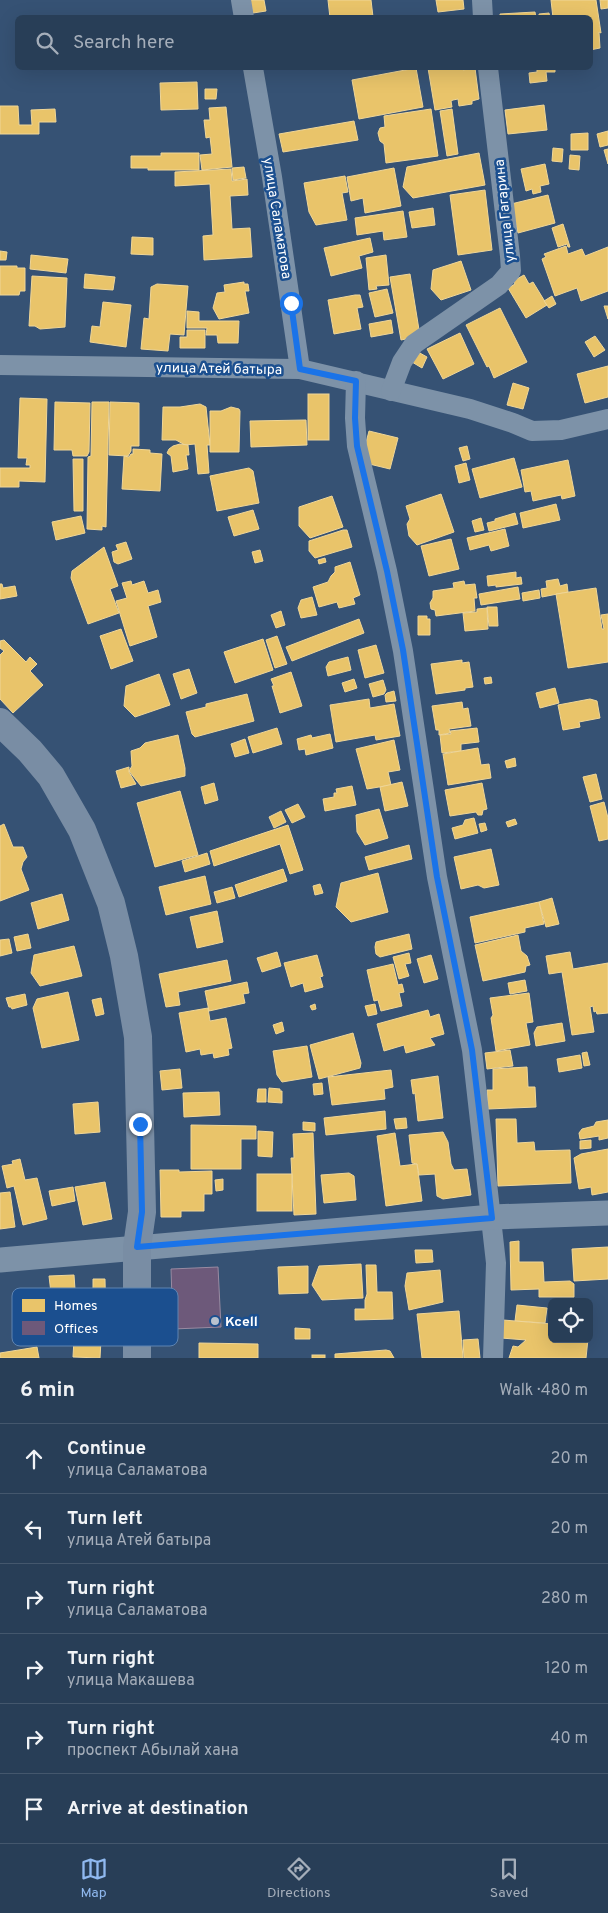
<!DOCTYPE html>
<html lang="en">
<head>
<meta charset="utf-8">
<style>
  :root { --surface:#283e57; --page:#344961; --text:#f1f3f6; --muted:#a5aeba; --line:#44576d; --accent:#90b9f0 }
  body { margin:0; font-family:Overpass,sans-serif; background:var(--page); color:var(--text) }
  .controls { position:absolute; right:15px; bottom:15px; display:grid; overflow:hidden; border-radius:8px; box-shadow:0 5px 20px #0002 }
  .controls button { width:45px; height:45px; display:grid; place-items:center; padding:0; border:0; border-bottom:1px solid var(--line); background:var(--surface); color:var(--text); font:25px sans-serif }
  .stop { position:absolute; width:15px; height:15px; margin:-11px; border:4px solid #1a73e8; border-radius:50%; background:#fff }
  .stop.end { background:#1a73e8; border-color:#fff; box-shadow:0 1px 5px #0008 }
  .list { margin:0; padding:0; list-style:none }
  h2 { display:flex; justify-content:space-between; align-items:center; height:65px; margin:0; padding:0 20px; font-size:21px }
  h2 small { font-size:16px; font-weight:400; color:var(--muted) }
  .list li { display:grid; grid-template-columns:32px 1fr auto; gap:15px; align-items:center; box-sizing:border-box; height:70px; padding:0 20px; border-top:1px solid var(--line) }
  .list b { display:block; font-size:19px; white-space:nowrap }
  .list p { margin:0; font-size:16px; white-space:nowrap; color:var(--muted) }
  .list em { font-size:16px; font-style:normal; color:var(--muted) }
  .icon { flex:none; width:28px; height:28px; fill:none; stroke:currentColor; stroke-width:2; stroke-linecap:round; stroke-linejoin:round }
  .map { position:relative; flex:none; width:608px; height:1358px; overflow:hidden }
  .search { position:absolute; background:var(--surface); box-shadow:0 5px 20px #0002; left:15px; right:15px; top:15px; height:55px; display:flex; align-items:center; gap:12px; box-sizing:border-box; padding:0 18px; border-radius:8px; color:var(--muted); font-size:19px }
  .sheet { height:485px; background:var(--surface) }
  nav { display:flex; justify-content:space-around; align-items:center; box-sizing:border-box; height:70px; border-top:1px solid var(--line); background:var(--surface); font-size:14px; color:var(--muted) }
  nav a { display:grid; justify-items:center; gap:2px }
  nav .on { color:var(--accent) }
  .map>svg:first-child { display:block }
</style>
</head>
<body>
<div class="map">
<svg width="608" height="1358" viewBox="0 0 608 1358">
  <rect width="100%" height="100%" fill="#365274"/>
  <!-- homes -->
  <g fill="#e9c46a" stroke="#f0d697">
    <path d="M250,0h14l2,11 -13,2z"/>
    <path d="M328,0h43l2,17 -43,1z"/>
    <path d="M436,0h27l1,9 -26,3z"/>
    <path d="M551,0h45l5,33 -2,-1 1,16 -10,2v-32h-37z"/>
    <path d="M600,0h8v8l-7,1z"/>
    <path d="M535,12l1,6h-36v-4z"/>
    <path d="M549,13l1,5h-11v-4z"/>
    <path d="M204,16v2h-44v-1z"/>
    <path d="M416,68l7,39 -64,12 -7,-39z"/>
    <path d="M428,68h34l1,2 12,-2 4,31 -7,2v3l-13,2 -1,-7 -5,1 -2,1 1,6 -17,3z"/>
    <path d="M537,68h18v4h-9l1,9 -17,2 -1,-10 8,-1z"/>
    <path d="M197,82l1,27 -37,1 -1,-27z"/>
    <path d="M205,89h12l-1,10h-11z"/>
    <path d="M544,105l3,25 -39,4 -3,-24z"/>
    <path d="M0,106h18l1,19h13l-1,-15 24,-1 1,13h-17v12h-39z"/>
    <path d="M226,107l6,60 -30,3 -2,-15 12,-1 -2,-17 -4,1 -2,-18h6l-1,-12z"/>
    <path d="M431,109l7,47 -52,7 -2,-19 -4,-3 -2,-8 2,-5 5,-1 -1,-11z"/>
    <path d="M452,109l6,45 -11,2 -7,-45z"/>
    <path d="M354,121l4,19 -75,12 -4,-18z"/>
    <path d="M608,131v14l-8,2 -3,-13z"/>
    <path d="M588,133v17h-17v-16z"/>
    <path d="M553,148l10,1 -1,13 -10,-1z"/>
    <path d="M608,149v15l-4,-14z"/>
    <path d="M161,153h38v17h-51v-2h-17v-12h30z"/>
    <path d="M479,153l6,32 -72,13 -10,-11 4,-20z"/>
    <path d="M570,155l10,1 -1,14 -10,-1z"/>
    <path d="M545,164l4,20 -9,2 1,6 -8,2 -1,-5 -6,2 -5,-22z"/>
    <path d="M244,167l2,11 -13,2 -1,-12z"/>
    <path d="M394,168l7,38 -36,7 -2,-15 -12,3 -4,-24z"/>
    <path d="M231,169l1,12 15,-2 1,16 -18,1 2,33 18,-1 2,29 -48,3 -1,-24 10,-1 -3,-51 -35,2v-14z"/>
    <path d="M345,176l3,16 -6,1 5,27 -31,5 -7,-13 -5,-29z"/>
    <path d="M485,190l7,60 -34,5 -8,-60z"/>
    <path d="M548,195l7,28 -37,10 -7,-29z"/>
    <path d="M433,208l2,17 -23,3 -3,-16z"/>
    <path d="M403,211l4,26 -23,3 -1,-9 -26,4 -2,-17z"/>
    <path d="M563,224l7,23h-2l-1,-3 -9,3 -6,-19z"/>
    <path d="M132,237l21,1v17l-22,-1z"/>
    <path d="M370,238l3,14 -14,4 3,12 -31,8 -7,-28z"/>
    <path d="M566,246l2,8 14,-5 3,7 23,-9v44l-27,10 -4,-13 -22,8 -13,-37 4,-2 -2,-3z"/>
    <path d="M0,251l7,1 -1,8h-6z"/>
    <path d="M31,255l37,4 -2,14 -36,-4z"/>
    <path d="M386,255l3,30 -13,1 1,3 -8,1 -3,-32z"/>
    <path d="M461,261l10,29 -30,10 -10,-11 2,-19z"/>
    <path d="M0,266h17v2h8v23h-5l-1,4h-19z"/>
    <path d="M85,274l30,3 -2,13 -29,-2z"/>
    <path d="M410,274l10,62 -19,4 -11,-63z"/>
    <path d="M524,275l5,9 4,-2 14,23 -21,13 -18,-30 7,-4 -2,-3z"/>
    <path d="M32,276l35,2 -2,49 -25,2 -5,-3h-6z"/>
    <path d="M244,282v2h4l1,7h-4l4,22 -30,6 -6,-11 4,-15 8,-1 -1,-7z"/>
    <path d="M157,284l31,2 -4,49 -14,-1 -2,17 -27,-2 3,-31 5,1 2,-32z"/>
    <path d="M387,289l6,24 -18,4 -6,-24z"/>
    <path d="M355,295h5l3,12 -6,1 4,21 -27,5 -6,-34z"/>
    <path d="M552,296l4,8 -7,4 -5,-7z"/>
    <path d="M103,302l28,3 -5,42 -36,-5 2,-16 8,1z"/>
    <path d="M604,306h4v13z"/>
    <path d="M500,308l27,54 -33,16 -5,-12 -2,1 -21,-42z"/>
    <path d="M187,311l12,1v9h40l-1,22h-20l-1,-8h-11l1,-7h-20z"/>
    <path d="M391,320l2,13 -22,4 -2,-13z"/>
    <path d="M187,330h18v18h-25v-11h7z"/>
    <path d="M460,333l14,31 -31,15 -16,-30z"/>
    <path d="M595,336l10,14 -11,7 -9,-15z"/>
    <path d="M418,352l9,5 -5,11 -10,-6z"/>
    <path d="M608,366v31l-23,6 -8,-29z"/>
    <path d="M513,383l16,5 -6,21 -16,-4z"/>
    <rect x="308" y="394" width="21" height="46"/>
    <path d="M20,398l27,1 -2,83 -26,-1v6h-19v-19h30v-3h-4l1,-7h-9z"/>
    <path d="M55,402l35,1 -1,49 -2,4h-14l-1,-6h-18z"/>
    <path d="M92,402h17l-3,125 -4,-1v4l-15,-1 1,-72 3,-1z"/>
    <path d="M110,402l29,1v43h-8v5l-3,5 -19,-1z"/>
    <path d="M200,404l6,3 4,38h-3l2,28 -11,1 -3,-30 -10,1 -9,-5h-14l1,-33h17z"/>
    <path d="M231,407l8,2 1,2 -1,41h-29v-41h11z"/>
    <path d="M306,420l1,25 -56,2 -1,-26z"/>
    <path d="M369,431l29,7 -8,31 -29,-7z"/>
    <path d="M180,444l8,1 1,10h-3l2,14 -15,3 -2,-16 -4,-3 2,-4 4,-3z"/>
    <path d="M467,446l3,13 -7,2 -4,-13z"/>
    <path d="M133,449l17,1v3l12,1 -2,37 -38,-2 2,-33 5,1 2,-3h2z"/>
    <path d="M514,458l8,29 -42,11 -8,-29z"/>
    <path d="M73,459h10v52h-9z"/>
    <path d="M568,460l7,36 -13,3 -1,-4 -28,6 -2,-10 -6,1 -4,-22z"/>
    <path d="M466,463l4,17 -11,3 -4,-17z"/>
    <path d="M249,468l4,3 6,32 -42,8 -7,-35z"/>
    <path d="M441,494l13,38 -37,13 -8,-9 -2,-12 3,-5 -4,-13z"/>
    <path d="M332,496l11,31 -33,11 -11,-12v-19z"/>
    <path d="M556,504l4,16 -37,8 -3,-15z"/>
    <path d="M253,510l6,19 -25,7 -6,-19z"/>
    <path d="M515,513l3,11 -29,7 -2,-8 8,-2v-2z"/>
    <path d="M81,516l4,17 -29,7 -4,-18z"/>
    <path d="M481,518l3,12 -9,2 -3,-11z"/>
    <path d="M505,529l4,17 -18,5 -2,-6 -19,5 -3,-12z"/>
    <path d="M343,530h4l5,17 -37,11 -6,-7v-10z"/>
    <path d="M451,539l8,30 -30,7 -8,-30z"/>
    <path d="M126,542l6,17 -14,5 -4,-2 -2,-10 6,-2 -2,-5z"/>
    <path d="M104,547l14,39 -8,3 9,24 -31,11 -17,-46 1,-7z"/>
    <path d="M260,550l3,11 -8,2 -3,-11z"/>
    <path d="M325,558l1,4 -7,2 -1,-4z"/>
    <path d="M350,562l10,33 -7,3 2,6 -16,4 -2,-6 -18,5 -6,-20 15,-5 3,-6 4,-4v-5z"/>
    <path d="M516,572v6l5,-1 1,7 -26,3v-2l-8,1 -1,-10z"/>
    <path d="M558,579l2,7 7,-2 1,8 -26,5 -1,-8 6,-1 -1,-7z"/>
    <path d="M131,581l1,4 12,-4 4,12 10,-3 3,12 -13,4 9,31 -27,9 -14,-45 11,-3 -5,-15z"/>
    <path d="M464,581l1,4 10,-1 2,14h-3l1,13 -39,5 -1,-6 -4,-1 -1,-6 3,-5v-7l21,-3 -1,-5z"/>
    <path d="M0,584h2l1,4 12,-2 2,10 -17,3z"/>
    <path d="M518,587l2,12 -39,6 -2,-11z"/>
    <path d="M596,588l6,41h2l-3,-14 7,-1v48l-40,6 -12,-74z"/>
    <path d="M539,590l1,8 -17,3 -1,-8z"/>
    <path d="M312,597l5,18 -16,3 -3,-10 3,-8z"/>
    <path d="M487,607h10l1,19h-9z"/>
    <path d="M487,608l1,21 -23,2 -2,-18 14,-1v-3z"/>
    <path d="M281,611l4,14 -9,3 -5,-13z"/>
    <path d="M418,616h9v3h3v16h-12z"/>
    <path d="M359,619l5,14 -72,28 -6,-14z"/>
    <path d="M121,629l12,32 -22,8 -11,-33z"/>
    <path d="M277,636l10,28 -12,4 -9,-28z"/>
    <path d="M263,639l10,31 -38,13 -11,-31z"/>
    <path d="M4,640l22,22 4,-5 7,7 -7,7 13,14 -30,28 -13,-14v-44l4,-4 -4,-3v-7z"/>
    <path d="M376,645l8,28 -19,5 -7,-28z"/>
    <path d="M348,657l3,13 -23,6 -2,-9 3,-5z"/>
    <path d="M462,660v3l7,-1 4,25 -8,1v2l-29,4 -5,-30z"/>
    <path d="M189,669l8,24 -16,6 -8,-25z"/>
    <path d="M291,672l11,34 -22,7 -8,-27h2l-3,-7z"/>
    <path d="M159,674l11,31 -35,12 -11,-11 2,-20z"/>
    <path d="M491,677l1,6 -7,1 -1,-6z"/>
    <path d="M354,679l3,9 -12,4 -3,-9z"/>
    <path d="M383,680l3,10 -2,4 -11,3 -4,-13z"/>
    <path d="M555,688l4,15 -19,5 -4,-15z"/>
    <path d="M394,691l2,10 -10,1 -1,-7 2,-2z"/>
    <path d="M247,694l7,27 -59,16 -3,-3 -6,-22 20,-5v-3z"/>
    <path d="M369,699l1,9 24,-4 6,32 -24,4 -1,-5 -39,7 -6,-37z"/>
    <path d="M590,699l7,2 3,17 -21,4 1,5 -17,3 -5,-25z"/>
    <path d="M462,702l1,7 5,-1 3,18 -22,3 1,4 -11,2v-5h-3l-4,-24z"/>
    <path d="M277,728l5,16 -29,9 -5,-16z"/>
    <path d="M477,728l2,14 -18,2v7l-19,2 -2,-18 11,-1 -1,-3z"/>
    <path d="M330,734l3,14 -27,7 -1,-6 -6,1 -2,-11 14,-4 1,3z"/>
    <path d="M178,735l7,33v8l-44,10 -12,-15 3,-5 -1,-15 9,-3 5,-5z"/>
    <path d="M245,739l4,14 -14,4 -4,-13z"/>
    <path d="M394,740l6,30 -12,2 3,13 -24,4 -11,-40z"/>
    <path d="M478,748l3,17 8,-1 2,14 -43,7 -5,-31z"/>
    <path d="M515,758l1,8 -9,2 -2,-7z"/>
    <path d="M129,767v5l7,12 -15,4 -5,-17z"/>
    <path d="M596,774l6,25 -12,3 -7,-25z"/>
    <path d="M402,782l6,24 -23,5 -5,-24z"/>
    <path d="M214,783l4,17 -13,4 -4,-17z"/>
    <path d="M482,783l5,26 -4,1 -1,5h-4l-2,-3 -26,4 -5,-26z"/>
    <path d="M352,786l4,19 -31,6 -2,-12 11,-2v-4h3l-1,-4z"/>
    <path d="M180,791l18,64 -43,12 -18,-64z"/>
    <path d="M604,802l4,16v21l-9,2 -9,-35z"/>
    <path d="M298,804l7,13 -13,6 -7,-13z"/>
    <path d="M379,809l9,29 -23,7 -8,-13 -1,-17z"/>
    <path d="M281,811l5,11 -12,6 -5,-11z"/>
    <path d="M474,818l4,15 -23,6 -3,-11 11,-3 2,-5z"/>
    <path d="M515,819l2,5 -9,3 -2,-5z"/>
    <path d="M485,823l2,7 -6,2 -2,-8z"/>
    <path d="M4,824l9,23h10l4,10 -4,5 -2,7 8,21 -29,11v-75z"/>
    <path d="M288,825l15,45 -13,4 -10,-30 -66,22 -4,-15z"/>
    <path d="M409,845l3,14 -43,11 -4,-13z"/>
    <path d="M491,849l8,36 -15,3 -6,-3 -17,4 -7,-32z"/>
    <path d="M207,853l3,11 -25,8 -3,-11z"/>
    <path d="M283,869l4,12 -48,16 -4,-12z"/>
    <path d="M378,873l10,39 -37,10 -15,-15 5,-24z"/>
    <path d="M205,876l6,28 -45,11 -7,-28z"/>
    <path d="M320,884l3,9 -8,2 -2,-9z"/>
    <path d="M232,887l3,11 -18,5 -3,-11z"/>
    <path d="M62,894l7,26 -31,9 -7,-26z"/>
    <path d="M552,898l7,26 -13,3 -7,-25z"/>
    <path d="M539,902l5,22 -19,4v4l-50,11 -5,-26z"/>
    <path d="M217,911l6,31 -26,6 -7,-31z"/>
    <path d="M28,934l3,14 -14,3 -3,-14z"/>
    <path d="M409,934l3,15 -32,8 -4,-3 -1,-7 1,-5z"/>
    <path d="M518,935l3,16 6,5 3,9 -4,1 -1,6 -42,9 -8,-36z"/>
    <path d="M9,939l3,14 -12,3v-16z"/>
    <path d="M74,946l8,30 -42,10 -9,-13 3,-18z"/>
    <path d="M277,952l4,14 -19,6 -5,-14z"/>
    <path d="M570,952l3,17 35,-6v50l-11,1 -1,-3 -2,1 -1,-6 -3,1 4,25 -22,3 -10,-63 -13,2 -3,-18z"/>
    <path d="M409,953l2,10 -6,1 4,12 -10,3 -6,-22z"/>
    <path d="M317,955l6,21 -3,1 3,10 -18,5 -2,-9 -12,4 -7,-24z"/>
    <path d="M431,955l7,24 -14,4 -7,-24z"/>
    <path d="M227,960l4,21 -53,11 2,13 -14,2 -7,-33z"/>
    <path d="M393,964l5,21 4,-1 2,8 -5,1 3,13 -21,5 -3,-11 -4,1 -7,-31z"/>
    <path d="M525,980l2,11 -17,3 -2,-11z"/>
    <path d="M247,982l2,11 -6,1 2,9 -36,8 -4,-20z"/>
    <path d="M68,992l11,48 -37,8 -9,-40 4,-9z"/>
    <path d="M529,993l4,29 -7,1 4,22 -34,6 -5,-33 2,-3 -3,-17z"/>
    <path d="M25,994l2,11 -15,4 -1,-2h-2l-3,-9z"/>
    <path d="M101,998l3,16 -8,2 -4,-16z"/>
    <path d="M315,1004l1,5 -4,1 -2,-4z"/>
    <path d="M375,1004l2,10 -9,2 -3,-10z"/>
    <path d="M208,1008l2,13 16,-3 6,30 -4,1 1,6 -15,3 -1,-5 -12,2 -1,-6 -14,3 -7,-39z"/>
    <path d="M428,1010l2,7 9,-3 5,20 -14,4 5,7 -29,8 -2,-8 -20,6 -7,-27z"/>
    <path d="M282,1022l2,9 -8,3 -3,-9z"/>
    <path d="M562,1023l3,18 -29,5 -2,-13 3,-6z"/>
    <path d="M353,1033l8,30 -1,5 -41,11 -9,-34z"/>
    <path d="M307,1046l5,31 -30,5 -5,-7 -4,-24z"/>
    <path d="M510,1050l3,16 -26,3 -2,-16z"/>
    <path d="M587,1052l3,13 -6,1 -2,-13z"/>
    <path d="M580,1055l2,13 -23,4 -2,-13z"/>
    <path d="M527,1067l1,20h7l1,20 -48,2 -1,-19h6v-21z"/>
    <path d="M180,1069l2,19 -20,2 -2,-19z"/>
    <path d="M391,1070l2,17 -9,2 1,10 -53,6 -4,-28z"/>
    <path d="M438,1076l5,42 -25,3 -3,-28 -2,1 -2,-14z"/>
    <path d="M322,1083l1,11 -9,1 -1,-11z"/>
    <path d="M269,1088l11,1v2h2v12l-14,-1z"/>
    <path d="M258,1089h8v13h-9z"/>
    <path d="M219,1092l1,23 -36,2 -1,-24z"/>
    <path d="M98,1102l2,30 -25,2 -2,-30z"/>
    <path d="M385,1111l1,18 -60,6 -2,-17z"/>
    <path d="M406,1118l1,10 -11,1 -2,-10z"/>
    <path d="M496,1119h20l1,24 17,-1 1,9 35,-1 1,33 -73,3z"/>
    <path d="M608,1120v18l-9,2v-4l-19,3 -1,-6 3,-4 12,-3 2,-4z"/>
    <path d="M303,1122l12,1v8l-12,-1z"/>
    <path d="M191,1125l65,1v13h-15v30h-50z"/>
    <path d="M258,1131l15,1 -1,25 -14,-1z"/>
    <path d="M443,1132l5,10 3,22 3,6 13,-1 4,26 -28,4 -6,-3 -2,-22 -16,1 -2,-11 -5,-1 -3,-28z"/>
    <path d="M313,1133l3,81 -22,1 -3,-57h3l-1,-24z"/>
    <path d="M395,1133l5,33 17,-2 5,37 -36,5 -9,-70z"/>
    <path d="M591,1140v8l-11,1v-8z"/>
    <path d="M608,1149v43l-16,3 -1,-8 -12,2 -5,-31 7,-4z"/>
    <path d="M20,1159l5,21 12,-2 10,41 -24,6 -9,-39 -7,2 -5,-22 11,-2 -1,-3z"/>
    <path d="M160,1170h19v2l33,-1v23h-8v17h-23v6h-20z"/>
    <path d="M349,1173l5,3 2,24 -32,3 -3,-28z"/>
    <rect x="257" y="1174" width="35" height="37"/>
    <path d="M223,1179v11l-7,1 -1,-11z"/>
    <path d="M105,1182l7,37 -29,6 -8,-38z"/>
    <path d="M73,1187l2,14 -23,5 -3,-15z"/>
    <path d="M10,1192l5,35 -15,2v-36z"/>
    <path d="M519,1241v21h24l1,20 26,-1 4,3v13h-35v-8l-28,1 -1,-48z"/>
    <path d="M608,1247v32l-34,2 -2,-32z"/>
    <path d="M415,1250h17l1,12 -17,1z"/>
    <path d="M361,1264l2,34 -41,2 -10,-15 7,-19z"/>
    <path d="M366,1265h10l1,27h15l1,27 -38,1v-11h10v-9l2,-6z"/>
    <path d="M308,1266v27l-29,1 -1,-27z"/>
    <path d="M440,1270l3,32 -34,8 -4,-24 2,-13z"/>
    <path d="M74,1275l2,29 -26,2 -3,-13h4l-2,-17z"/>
    <path d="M93,1279h12l1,51 -27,1 -1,-36 15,-1z"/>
    <path d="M517,1305l30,3 -2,15 -30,-2z"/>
    <path d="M459,1311l4,47h-41l-5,-44z"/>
    <path d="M503,1320l49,4v15h36l-2,19h-77l4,-12 5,1 8,-7 -25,-2z"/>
    <path d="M295,1328l15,1v10h-15z"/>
    <path d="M74,1339l27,1 -1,18 -27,-1z"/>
    <path d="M478,1339l2,19h-16l-1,-18z"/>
    <path d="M199,1343l59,1v14h-59z"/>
    <path d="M37,1347l2,11h-39v-5z"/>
    <path d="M386,1350l4,1 4,7h-59v-4z"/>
    <rect x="312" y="1355" width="13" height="3"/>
  </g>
  <!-- offices -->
  <path fill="#6d597a" stroke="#998ba2" d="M218,1267l3,60 -48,2 -2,-60z"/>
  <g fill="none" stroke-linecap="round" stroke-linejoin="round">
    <!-- minor -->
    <g stroke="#7d92a8" stroke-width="20">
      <path d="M241,0l3,18"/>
      <path d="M482,0l1,18"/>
      <path d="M253,68l19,109 28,192"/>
      <path d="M0,365l300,4 170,40 43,14 19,8 29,-1 47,-11"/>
      <path d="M356,381l-1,37 2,28 30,125 16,80 34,226 35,173 24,213 -3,95"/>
      <path d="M391,391l11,-29 12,-18 85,-59 12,-14 -1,-15 -22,-188"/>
    </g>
    <!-- tertiary -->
    <path stroke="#7d92a8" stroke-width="25" d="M0,1260l492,-43 116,-4"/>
    <!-- secondary -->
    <path stroke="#798da4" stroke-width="28" d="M0,722l30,29 21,25 31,54 29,73 13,53 14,81 4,175 -5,35v111"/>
  </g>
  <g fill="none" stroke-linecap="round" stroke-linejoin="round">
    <!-- route -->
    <path stroke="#1a73e8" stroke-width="6" d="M140,1124l2,88 -5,35 355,-29 -20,-168 -35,-173 -34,-227 -16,-79 -30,-125 -2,-28 1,-37 -56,-12 -9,-66"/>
  </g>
  <!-- markers -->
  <circle fill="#b9c2ce" stroke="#1b4f8f" stroke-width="2" cx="215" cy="1321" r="5"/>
  <g text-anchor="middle" stroke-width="5" stroke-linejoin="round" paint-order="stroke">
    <!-- street labels -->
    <g font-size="14" fill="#fff" stroke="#1b4f8f">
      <text transform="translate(504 211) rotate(-96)" y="5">улица Гагарина</text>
      <text transform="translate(278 218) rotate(81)" y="5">улица Саламатова</text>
      <text transform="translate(219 368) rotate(1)" y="5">улица Атей батыра</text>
    </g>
    <!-- poi labels -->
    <g font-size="14" font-weight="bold" fill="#fff" stroke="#1b4f8f" text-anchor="start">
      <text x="225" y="1326">Kcell</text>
    </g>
  </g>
  <!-- legend -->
  <rect x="12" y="1288" width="166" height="58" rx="8" fill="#1b4f8f" stroke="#5f84b1" stroke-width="1"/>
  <rect x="22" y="1299" width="23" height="13" fill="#e9c46a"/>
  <rect x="22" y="1321" width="23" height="14" fill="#6d597a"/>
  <g font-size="14" fill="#fff">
    <text x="54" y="1310">Homes</text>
    <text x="54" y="1333">Offices</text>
  </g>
</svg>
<div class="controls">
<button><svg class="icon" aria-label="locate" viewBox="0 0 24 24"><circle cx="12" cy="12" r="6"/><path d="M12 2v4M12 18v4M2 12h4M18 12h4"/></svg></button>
</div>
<div class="stop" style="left:291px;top:303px"></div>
<div class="stop end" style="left:140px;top:1124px"></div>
<div class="search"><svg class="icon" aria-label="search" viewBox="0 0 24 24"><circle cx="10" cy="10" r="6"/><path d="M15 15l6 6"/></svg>Search here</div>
</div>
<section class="sheet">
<h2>6 min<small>Walk · 480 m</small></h2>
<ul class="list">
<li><svg class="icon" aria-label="ahead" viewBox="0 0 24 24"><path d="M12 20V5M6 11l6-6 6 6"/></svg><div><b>Continue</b><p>улица Саламатова</p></div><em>20 m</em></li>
<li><svg class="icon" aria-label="left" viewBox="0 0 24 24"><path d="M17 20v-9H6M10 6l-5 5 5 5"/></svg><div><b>Turn left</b><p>улица Атей батыра</p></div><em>20 m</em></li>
<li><svg class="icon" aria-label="right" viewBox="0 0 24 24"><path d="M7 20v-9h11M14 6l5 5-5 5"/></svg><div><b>Turn right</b><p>улица Саламатова</p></div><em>280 m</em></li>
<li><svg class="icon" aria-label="right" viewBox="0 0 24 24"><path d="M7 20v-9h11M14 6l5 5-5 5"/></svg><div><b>Turn right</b><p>улица Макашева</p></div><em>120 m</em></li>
<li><svg class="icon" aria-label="right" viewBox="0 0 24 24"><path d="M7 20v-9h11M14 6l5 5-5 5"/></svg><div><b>Turn right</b><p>проспект Абылай хана</p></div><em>40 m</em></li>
<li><svg class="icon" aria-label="arrive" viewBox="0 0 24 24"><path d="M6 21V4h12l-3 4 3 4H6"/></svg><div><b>Arrive at destination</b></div></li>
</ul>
</section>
<nav>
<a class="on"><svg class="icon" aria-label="map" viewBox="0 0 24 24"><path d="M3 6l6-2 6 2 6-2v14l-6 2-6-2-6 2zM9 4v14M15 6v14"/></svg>Map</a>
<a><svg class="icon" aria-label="directions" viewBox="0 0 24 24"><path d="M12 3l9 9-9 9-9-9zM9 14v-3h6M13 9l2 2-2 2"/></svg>Directions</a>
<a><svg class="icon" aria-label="saved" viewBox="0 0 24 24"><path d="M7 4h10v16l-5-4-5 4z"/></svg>Saved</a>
</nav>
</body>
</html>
